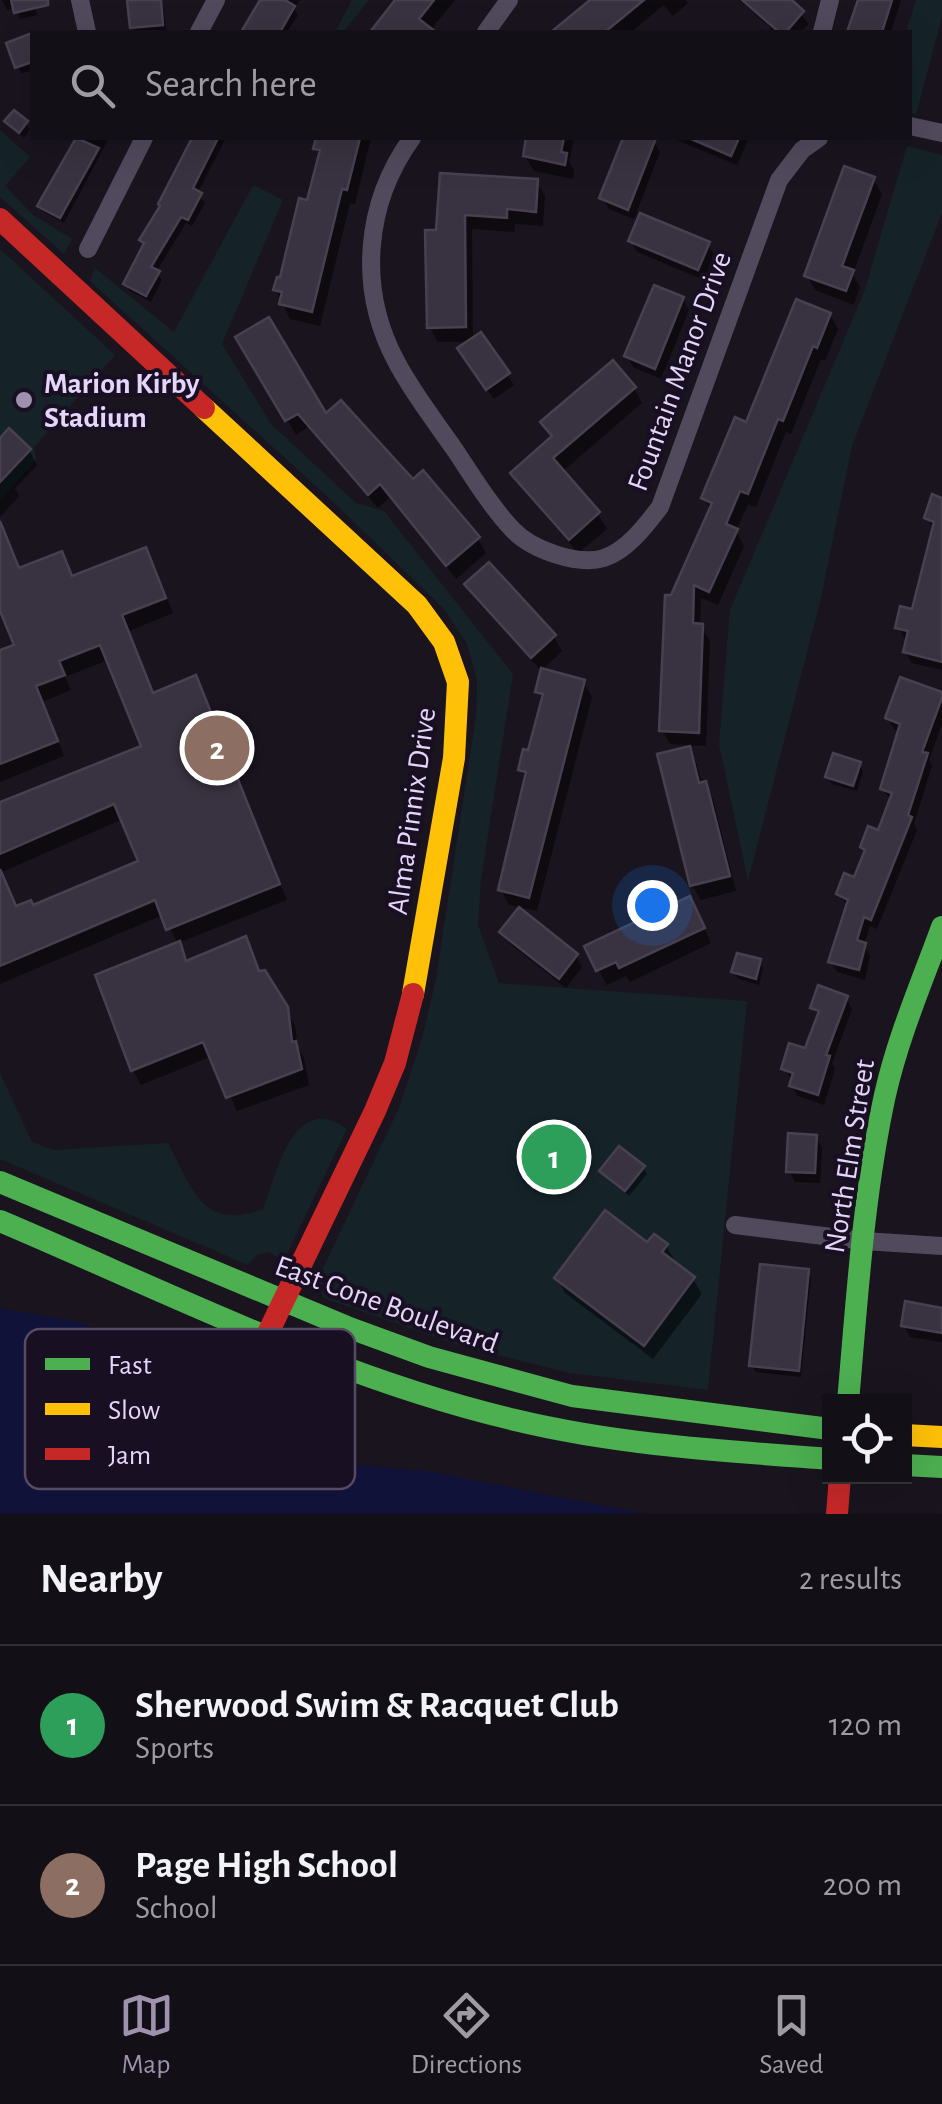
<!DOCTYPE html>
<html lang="en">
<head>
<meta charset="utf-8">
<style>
  :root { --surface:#130f16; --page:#1c181f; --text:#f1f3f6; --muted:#9d9ca1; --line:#322f35; --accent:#9e91ad }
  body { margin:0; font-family:"Alegreya Sans",sans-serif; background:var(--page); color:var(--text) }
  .controls { position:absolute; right:30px; bottom:30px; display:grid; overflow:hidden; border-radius:0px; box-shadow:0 10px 40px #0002 }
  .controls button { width:90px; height:90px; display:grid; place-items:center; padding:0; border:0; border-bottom:2px solid var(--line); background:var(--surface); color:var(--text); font:50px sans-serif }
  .you { position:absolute; left:652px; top:905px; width:35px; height:35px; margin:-25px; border:8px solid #fff; border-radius:50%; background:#1a73e8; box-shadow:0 0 0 15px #1a73e833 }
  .badge { display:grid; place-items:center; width:65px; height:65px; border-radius:50%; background:var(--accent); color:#fff; font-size:32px; font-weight:700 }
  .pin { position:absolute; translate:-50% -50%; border:5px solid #fff; box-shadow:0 2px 10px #0006 }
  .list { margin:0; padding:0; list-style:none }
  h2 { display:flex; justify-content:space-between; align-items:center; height:130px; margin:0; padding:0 40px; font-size:42px }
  h2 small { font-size:32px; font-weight:400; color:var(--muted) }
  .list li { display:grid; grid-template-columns:65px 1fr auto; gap:30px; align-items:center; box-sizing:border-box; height:160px; padding:0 40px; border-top:2px solid var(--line) }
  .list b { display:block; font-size:38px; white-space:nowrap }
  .list p { margin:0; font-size:32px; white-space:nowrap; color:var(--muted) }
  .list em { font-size:32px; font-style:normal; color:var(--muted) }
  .icon { flex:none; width:55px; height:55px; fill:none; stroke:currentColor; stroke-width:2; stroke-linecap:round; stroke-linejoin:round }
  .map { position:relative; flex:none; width:942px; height:1514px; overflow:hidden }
  .search { position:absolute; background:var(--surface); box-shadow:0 10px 40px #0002; left:30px; right:30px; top:30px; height:110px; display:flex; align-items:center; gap:25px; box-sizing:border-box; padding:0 35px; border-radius:0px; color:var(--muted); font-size:38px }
  .sheet { height:450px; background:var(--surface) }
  nav { display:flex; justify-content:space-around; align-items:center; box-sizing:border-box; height:140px; border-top:2px solid var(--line); background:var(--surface); font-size:28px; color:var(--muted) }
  nav a { display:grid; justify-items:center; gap:5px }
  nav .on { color:var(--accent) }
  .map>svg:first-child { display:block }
</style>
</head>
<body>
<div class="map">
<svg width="942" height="1514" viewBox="0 0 942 1514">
  <rect width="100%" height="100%" fill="#19141e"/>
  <!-- green -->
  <g fill="#152329">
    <path d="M352,0h17l-26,32h-8z"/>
    <path d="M916,0h26v17l-26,98 -6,-2v-81h-4z"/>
    <path d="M0,130l30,27 -25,29 27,28 40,25 -8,15 -64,-57z"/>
    <path d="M907,146l35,9v58l-90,233 -31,152 -73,283 -29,-137 11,-134 134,-318z"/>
    <path d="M253,185l30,15 -61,144 49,80 85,79 28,8 129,163 -32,206 -3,45 21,58 248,18 -39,389 -138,-17 -112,-28 -134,-47 -8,-15 83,-175 23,-70 14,-59 40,-263 1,-37 -10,-35 -23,-35 -114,-110 -240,-218 5,-13 79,64z"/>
    <path d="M0,249l115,106 -81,92 2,13 -36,41z"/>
    <path d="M0,1073l32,69 21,8 115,-7c24,44 33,89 95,66 14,-36 31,-119 84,-80l-63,131 -16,-8 -11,3 -9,10 -248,-106z"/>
  </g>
  <!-- water -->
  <path fill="#101239" d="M0,1308l78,14 19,8 78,62 22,11 33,5 41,18 44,35 112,10 219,43h-646z"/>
  <!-- shadow -->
  <g fill="#0007" fill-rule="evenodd">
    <path d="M2,0h32l3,15 -17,4 -4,-11 -9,2z"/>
    <path d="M130,0h32l5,32h-32z"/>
    <path d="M262,0h38l-6,9 4,6 -11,17h-45z"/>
    <path d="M398,0h57l-26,32h-58z"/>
    <path d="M594,0h92l2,3 -15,13 -9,-11 -33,27h-74z"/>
    <path d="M739,0h49l21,24 -8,8h-32l2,-4z"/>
    <path d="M860,0h41l-10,32h-41z"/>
    <path d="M32,36v34l-11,4 -12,-30z"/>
    <path d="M7,121l19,2 4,6 -6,9z"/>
    <path d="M79,138h30l-45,85 -20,-11 -4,-6z"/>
    <path d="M195,138h31l-29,56 8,9 -13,23 -6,-3 -30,49 6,8 -11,22 -21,-11 -5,-8 20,-37 -3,-6 20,-33 -2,-3z"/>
    <path d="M318,138h53l-16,66 -5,-1 -30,123 -30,-7 -14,-29 32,-87 13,-46 -5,-9z"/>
    <path d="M529,138h45l-5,24 5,8 -1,9 -39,-8 -9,-15z"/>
    <path d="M626,138h18l10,4 6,10 -26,67 -25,-10 -7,-11z"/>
    <path d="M672,138h77l-12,27z"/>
    <path d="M442,175l94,6 9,15 -2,30 -28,-2 -1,8 -42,-3 1,111 7,-5 34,50 -20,14 -28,-39 5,-18h-33l-8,-14z"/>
    <path d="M873,179l9,15 -29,80 7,13 -6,18 -39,-15 -8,-14z"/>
    <path d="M631,241l77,3 6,11 -10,25 -67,-28z"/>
    <path d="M683,299l6,11 -28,69 -28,-12 -6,-11z"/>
    <path d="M830,315l8,14 -13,32 -4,-2 -30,75 -5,-2 -30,75 -8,-3 -12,27 8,15 -26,59 -17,-7 -1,28 10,15 -4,105 -36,-2 -8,-14 11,-132 38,-88 -7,-12 44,-73z"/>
    <path d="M239,338l86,79 87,65 66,57 8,14 -30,26 -66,-82 -12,11 -70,-81 -12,8z"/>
    <path d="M634,388l8,15 -80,69 36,42 9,15 -29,24 -56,-65 -8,-15 39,-34 -10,-16z"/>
    <path d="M0,441l29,9 8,15 -22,23 4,8 -19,21z"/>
    <path d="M942,500v170l-30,-7 -7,-11 3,-13 -4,-1 -6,-11 16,-15 20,-82 -7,-12z"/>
    <path d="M6,540l14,30 41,-16 12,24 72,-28 8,15 20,48 -44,18 25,64 41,-16 92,221 -109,43 10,20 57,-24 16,34 34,52 3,23 6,10 5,27 -72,26 -25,-55 -71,29 -8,-15 45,-126 -15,-29 -163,69v-184l2,4 142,-56 -36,-88 -43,17 6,13 -29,12 22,54 -64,26v-129l17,-7 -17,-45v-59zM123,819l18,43 -109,45 -15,2 -15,-37z"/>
    <path d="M467,585l87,52 8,14 -21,20 42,11 9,15 -55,214 -28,-6 -8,-15 26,-110 -6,-10 9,-17 14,-52 -6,-9 5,-19 -67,-73z"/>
    <path d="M942,695v29l-13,36 3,6 -18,58 3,6 -40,99 -7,-3 -6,19 6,11 -5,24 -28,-8 -6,-11 18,-54 -11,-13 17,-13 11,-27 -4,-7 18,-14 12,-32 -10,-12 19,-58 -7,-2 -6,-11z"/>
    <path d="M688,749l9,15 5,21 11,14 23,92 -35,9 -9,-15z"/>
    <path d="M859,764l4,7 -6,20 -25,-7 -4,-7z"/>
    <path d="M698,914l13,29 -81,39 -4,-6 -19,9 -20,-37z"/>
    <path d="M502,932l74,24 6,11 -16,21 -57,-45z"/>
    <path d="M759,962l4,6 -4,17 -21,-6 -4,-7z"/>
    <path d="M846,998l6,11 -20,55 3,5 -11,36 -26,-9 -7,-11 2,-5 -10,-12 23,-17 13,-33 -6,-11z"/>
    <path d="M816,1137l6,11 -2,35 -25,-1 -6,-11z"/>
    <path d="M643,1167l4,7 -18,22 -27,-25z"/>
    <path d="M666,1246l9,15 -2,2 20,16 9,15 -49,65 -88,-66 -8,-15z"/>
    <path d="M808,1271l3,7 -10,99 -45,-5 -4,-7z"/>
    <path d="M942,1310v32l-32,-5 -6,-11z"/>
  </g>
  <!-- building -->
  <g fill="#393240" stroke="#484051" stroke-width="2.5">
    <path d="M11,0h37v5l-34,8z"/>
    <path d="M127,0h34l2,25 -33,3z"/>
    <path d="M260,0h25l10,6 -15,26h-39z"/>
    <path d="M395,0h39l-15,19 17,13h-66z"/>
    <path d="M590,0h54l-39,32h-54z"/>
    <path d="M742,0h50l12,11 -18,21h-7z"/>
    <path d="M858,0h34l-10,32h-35z"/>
    <path d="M32,33v29l-17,6 -9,-25z"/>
    <path d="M14,110l14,11 -9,12 -15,-12z"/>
    <path d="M76,138l23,10 -39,70 -23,-12z"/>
    <path d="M192,138h26l-25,50 9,5 -14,27 -7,-3 -30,50 9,4 -14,25 -23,-12 21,-41 -5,-3 21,-34 -2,-2z"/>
    <path d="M316,138h44l-13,52 -5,-1 -30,123 -33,-8 3,-12 -9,-2 4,-13h3l19,-79 8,2 13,-50 -7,-1z"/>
    <path d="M526,138h38l-3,14 6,1 -2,12 -42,-9z"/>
    <path d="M623,138h33l-28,72 -29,-12z"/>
    <path d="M689,138h50l-8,18z"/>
    <path d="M844,166l31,11 -33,89 12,4 -8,21 -42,-15z"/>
    <path d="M440,173l98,6 -2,33 -29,-3v9l-42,-3 1,112 -39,1 -2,-98h11z"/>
    <path d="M640,213l70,29 -12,28 -70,-29z"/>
    <path d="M654,285l30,12 -29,72 -31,-13z"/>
    <path d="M796,299l35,14 -14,35 -4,-2 -30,75 -5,-2 -30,75 -8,-3 -14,33 12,5 -29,63 -15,-7 -1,38 10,1 -4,109 -40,-2 6,-136h6l41,-92 -11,-5 34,-81 11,5z"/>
    <path d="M269,317l57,96 15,-13 72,79 10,-9 57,67 -34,29 -66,-82 -12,11 -70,-81 -13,7 -50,-84z"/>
    <path d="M481,332l29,41 -24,17 -29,-42z"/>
    <path d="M613,360l23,27 -83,71 47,54 -31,28 -59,-67 42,-37 -12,-14z"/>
    <path d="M9,428l22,21 -31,33v-44z"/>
    <path d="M932,494l10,4v164l-39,-10 5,-21 -13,-3 5,-22 12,3 22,-87 -10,-4z"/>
    <path d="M0,521l19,47 43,-17 10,25 74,-29 20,51 -44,17 31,78 43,-18 84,209 -114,46 -11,-30 -155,66v-97l16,37 15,-6 2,5 105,-44 -24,-57 -114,50v-52l141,-56 -41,-101 -41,16 6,14 -29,11 22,55 -58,23v-114l14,-5 -14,-34z"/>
    <path d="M489,562l67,73 -25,23 -67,-74z"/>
    <path d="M541,668l44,12 -56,218 -31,-8 28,-118 -8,-2 5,-21 5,1 15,-56 -8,-2z"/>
    <path d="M900,677l42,15v6l-20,54 6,1 -20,62 4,2 -41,103 -7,-3 -7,23 9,3 -7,27 -31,-8 20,-62 -12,-6 8,-21 10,4 11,-27 -5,-3 8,-21 10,4 14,-37 -12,-4 20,-65 -15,-6z"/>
    <path d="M690,746l9,37 7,-2 24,95 -40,10 -33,-132z"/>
    <path d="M833,753l28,9 -8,24 -28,-9z"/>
    <path d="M690,896l15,32 -86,40 -3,-6 -20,9 -12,-25z"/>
    <path d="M519,907l59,47 -19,25 -60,-47z"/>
    <path d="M246,936l13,35 6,-1 23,37 4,35 4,-1 6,28 -76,29 -23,-56 -72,29 -36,-96 85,-34 6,20z"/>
    <path d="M737,953l24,6 -5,20 -25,-7z"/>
    <path d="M818,985l30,11 -22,59 4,1 -12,39 -29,-9 4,-13 -12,-4 8,-26 16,5 14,-37 -9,-3z"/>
    <path d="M788,1133l29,2 -2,38 -29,-1z"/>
    <path d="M619,1146l26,20 -20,25 -26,-20z"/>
    <path d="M605,1210l42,32 7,-8 14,10 -6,8 33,25 -51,69 -90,-68z"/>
    <path d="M760,1264l49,5 -10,102 -50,-5z"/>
    <path d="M905,1301l37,7v25l-41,-7z"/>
  </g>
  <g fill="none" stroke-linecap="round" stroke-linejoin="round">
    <!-- street -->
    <g stroke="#514a5d" stroke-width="18">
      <path d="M80,0l7,32"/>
      <path d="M199,32l17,-32"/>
      <path d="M486,32l23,-32"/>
      <path d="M822,32l8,-32"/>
      <path d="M910,126l32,7"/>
      <path d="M412,138c-47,65 -55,150 -16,223 16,31 39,60 59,89 18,27 36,57 58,80 19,20 65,36 91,28 24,-8 42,-33 56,-51l119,-327 23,-30 17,-12"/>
      <path d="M88,249l56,-111"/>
      <path d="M735,1225l129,16 78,5"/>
    </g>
    <!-- fast -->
    <g stroke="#4caf50" stroke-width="22">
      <path d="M0,1182l347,145 82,30 143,39 258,33"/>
      <path d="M0,1221c168,71 336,157 515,199 104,25 209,31 315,39"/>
      <path d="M848,1402c9,-102 15,-206 37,-307 13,-58 37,-113 57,-168"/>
      <path d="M904,1465l38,2"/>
    </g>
    <!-- slow -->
    <g stroke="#ffc107" stroke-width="22">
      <path d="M204,408l213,197 27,37 14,40 -4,76 -41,236"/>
      <path d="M904,1435l38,2"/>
    </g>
    <!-- jam -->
    <g stroke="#c62828" stroke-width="22">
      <path d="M0,219l204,189"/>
      <path d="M268,1333l107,-222 20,-48 18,-69"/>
      <path d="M837,1514l3,-38"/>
    </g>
  </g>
  <!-- markers -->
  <circle fill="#9e91ad" stroke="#181022" stroke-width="4" cx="24" cy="400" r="10"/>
  <g text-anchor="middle" stroke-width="8" stroke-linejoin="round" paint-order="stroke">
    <!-- street labels -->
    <g font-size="30" fill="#e5d5fa" stroke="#181022">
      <text transform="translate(679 371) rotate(-70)" y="10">Fountain Manor Drive</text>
      <text transform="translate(411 811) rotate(-82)" y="10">Alma Pinnix Drive</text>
      <text transform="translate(849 1156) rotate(-81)" y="10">North Elm Street</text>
      <text transform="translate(387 1304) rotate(20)" y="10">East Cone Boulevard</text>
    </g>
    <!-- poi labels -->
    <g font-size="30" font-weight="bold" fill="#e5d5fa" stroke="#181022" text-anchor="start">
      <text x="44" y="393">Marion Kirby<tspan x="44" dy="34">Stadium</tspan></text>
    </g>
  </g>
  <!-- legend -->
  <rect x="25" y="1329" width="330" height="160" rx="15" fill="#181022" stroke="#564b63" stroke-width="2.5"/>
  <rect x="45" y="1358" width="45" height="12" fill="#4caf50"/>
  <rect x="45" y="1403" width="45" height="12" fill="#ffc107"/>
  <rect x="45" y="1448" width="45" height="12" fill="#c62828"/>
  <g font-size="28" fill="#e5d5fa">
    <text x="108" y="1374">Fast</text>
    <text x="108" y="1419">Slow</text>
    <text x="108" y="1464">Jam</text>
  </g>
</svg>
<div class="controls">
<button><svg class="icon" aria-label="locate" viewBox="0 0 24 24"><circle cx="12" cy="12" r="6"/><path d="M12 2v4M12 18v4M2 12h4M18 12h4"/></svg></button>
</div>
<div class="you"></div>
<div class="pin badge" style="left:554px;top:1157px;background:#2e9e5b">1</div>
<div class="pin badge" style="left:217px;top:748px;background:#8d6e63">2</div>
<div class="search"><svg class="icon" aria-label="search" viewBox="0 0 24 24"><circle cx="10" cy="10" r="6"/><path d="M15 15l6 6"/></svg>Search here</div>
</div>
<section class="sheet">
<h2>Nearby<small>2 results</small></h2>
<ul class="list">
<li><span class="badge" style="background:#2e9e5b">1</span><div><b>Sherwood Swim &amp; Racquet Club</b><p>Sports</p></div><em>120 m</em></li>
<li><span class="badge" style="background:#8d6e63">2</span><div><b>Page High School</b><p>School</p></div><em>200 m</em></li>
</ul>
</section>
<nav>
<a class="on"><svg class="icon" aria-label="map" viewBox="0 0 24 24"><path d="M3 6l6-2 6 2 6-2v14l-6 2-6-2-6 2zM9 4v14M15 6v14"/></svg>Map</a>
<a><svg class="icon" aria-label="directions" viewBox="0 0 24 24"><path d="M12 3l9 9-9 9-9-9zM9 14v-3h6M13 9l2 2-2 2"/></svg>Directions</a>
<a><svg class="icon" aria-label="saved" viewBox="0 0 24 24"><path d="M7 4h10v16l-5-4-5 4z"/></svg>Saved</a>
</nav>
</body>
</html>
